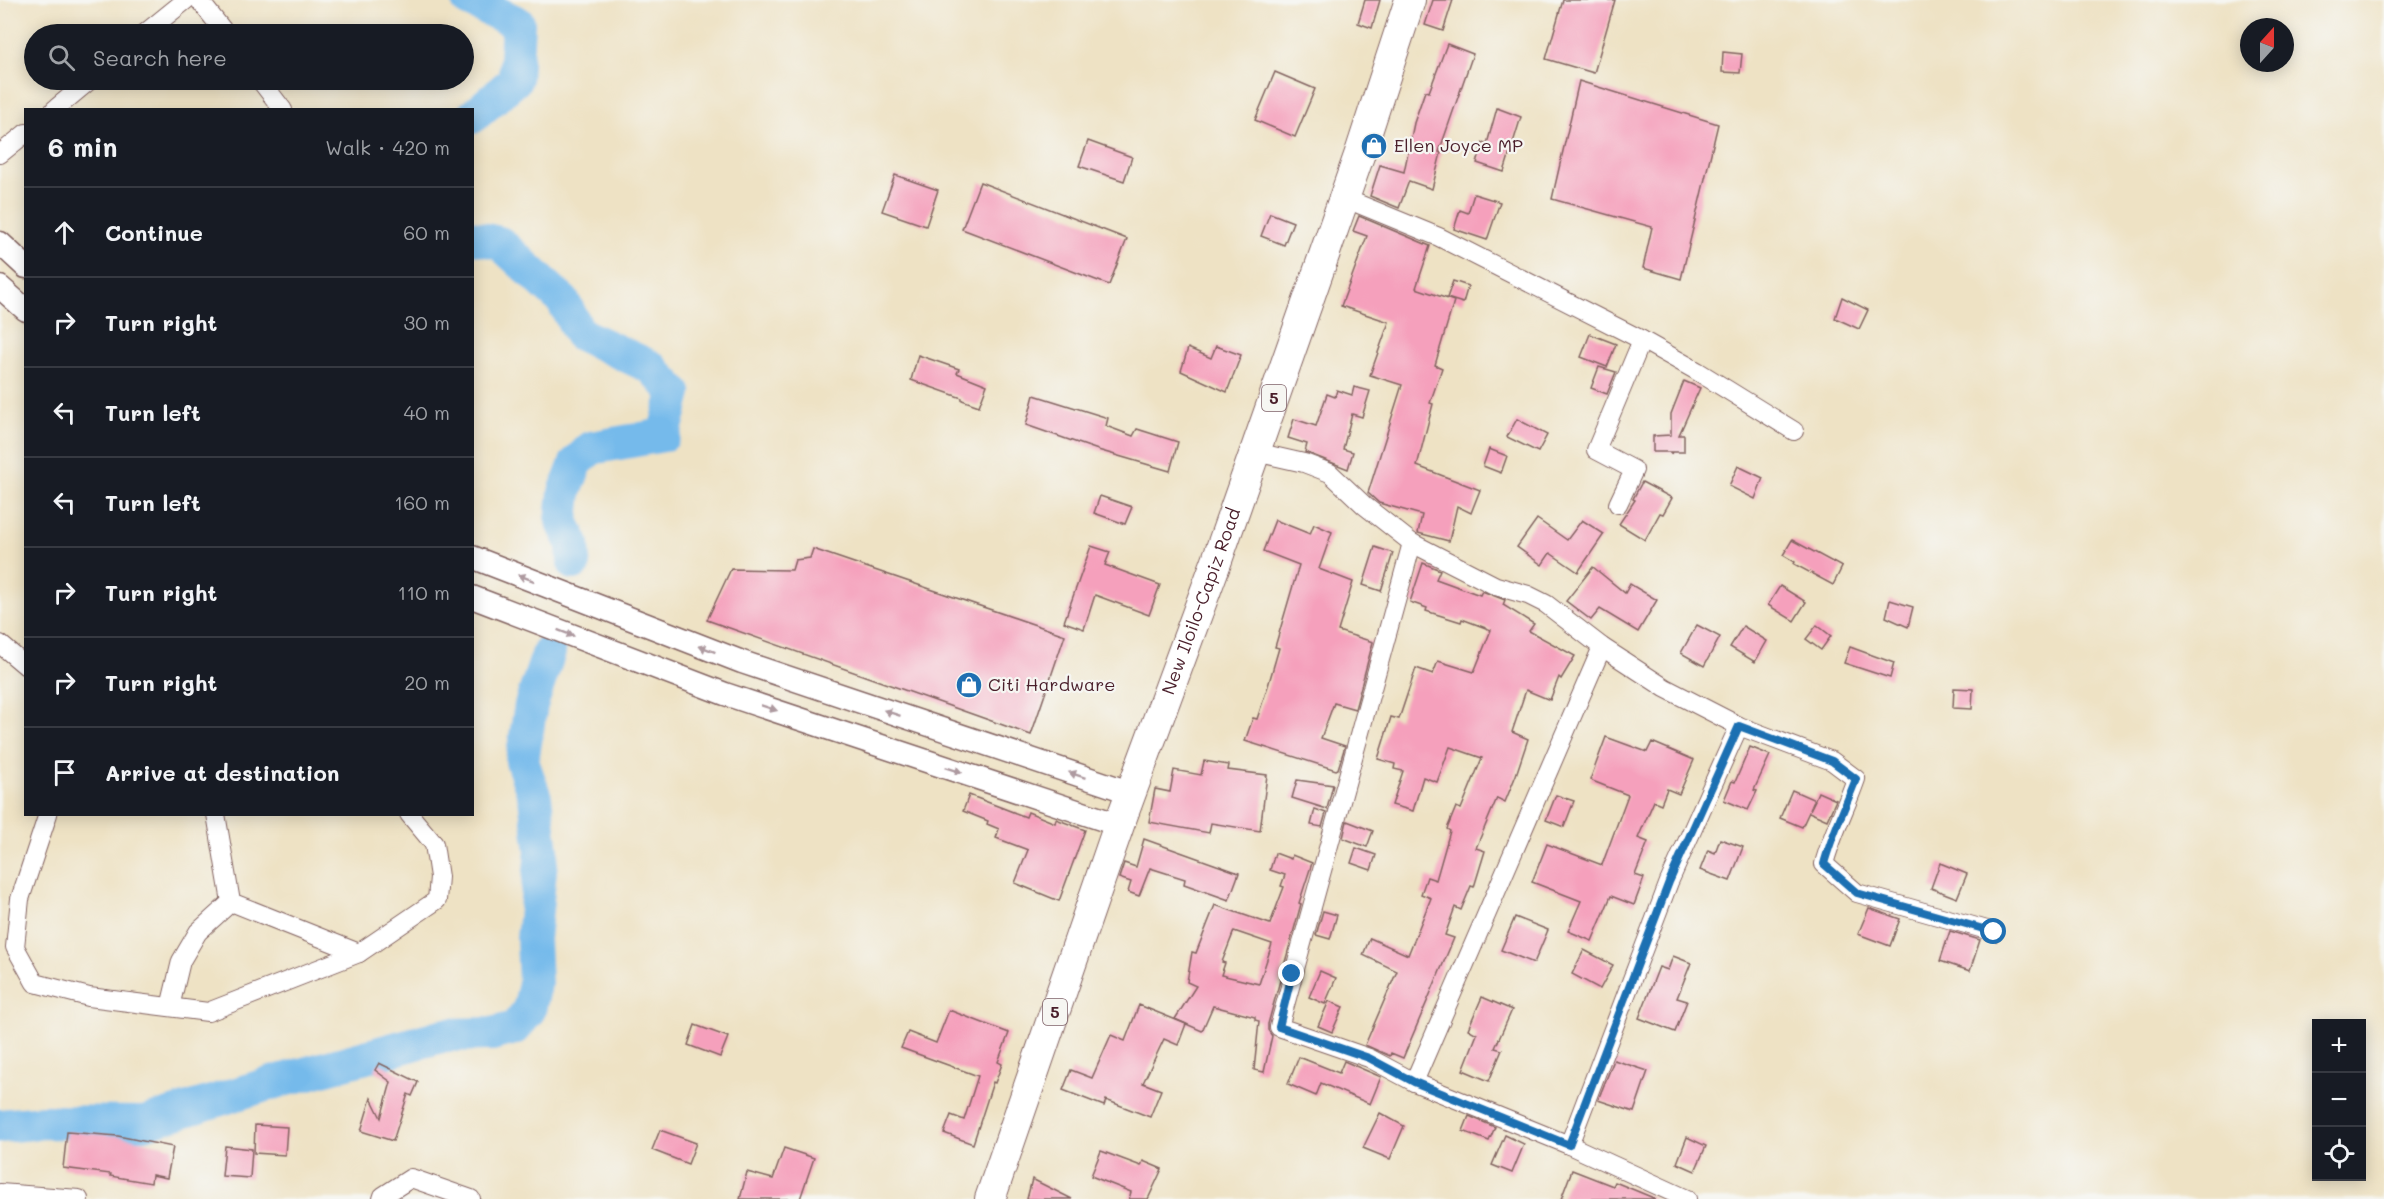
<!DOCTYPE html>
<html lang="en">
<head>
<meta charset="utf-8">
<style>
  :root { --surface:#171b24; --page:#242831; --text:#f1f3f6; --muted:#9ea1a6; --line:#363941 }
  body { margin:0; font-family:Mali,sans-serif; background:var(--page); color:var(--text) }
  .controls { position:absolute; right:18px; bottom:18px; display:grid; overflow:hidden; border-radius:0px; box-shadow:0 3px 15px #0003 }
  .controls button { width:54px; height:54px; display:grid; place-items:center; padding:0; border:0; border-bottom:2px solid var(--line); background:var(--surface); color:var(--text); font:30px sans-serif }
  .compass { position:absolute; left:2240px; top:18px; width:54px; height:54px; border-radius:50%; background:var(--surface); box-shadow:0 3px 15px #0003; rotate:21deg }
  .stop { position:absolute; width:18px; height:18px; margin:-14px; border:4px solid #1f6fb2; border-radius:50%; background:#fff }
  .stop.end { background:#1f6fb2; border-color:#fff; box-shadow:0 2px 6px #0008 }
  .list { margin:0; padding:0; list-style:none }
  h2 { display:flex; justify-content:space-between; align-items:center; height:78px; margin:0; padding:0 24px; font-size:26px }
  h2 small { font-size:20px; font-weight:400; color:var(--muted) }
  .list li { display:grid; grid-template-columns:39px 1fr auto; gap:18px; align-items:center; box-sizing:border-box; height:90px; padding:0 24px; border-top:2px solid var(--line) }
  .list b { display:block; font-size:22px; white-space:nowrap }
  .list em { font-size:20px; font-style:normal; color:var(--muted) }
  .icon { flex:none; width:33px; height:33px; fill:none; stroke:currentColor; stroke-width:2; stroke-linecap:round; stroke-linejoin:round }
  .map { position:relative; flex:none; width:2384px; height:1199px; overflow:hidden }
  .search { position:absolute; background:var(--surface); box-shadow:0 3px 15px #0003; left:24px; top:24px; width:450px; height:66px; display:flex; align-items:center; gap:15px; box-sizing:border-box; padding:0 21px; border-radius:33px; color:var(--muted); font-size:22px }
  .panel { position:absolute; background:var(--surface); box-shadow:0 3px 15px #0003; left:24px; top:108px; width:450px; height:708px; border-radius:0px }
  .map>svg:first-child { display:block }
</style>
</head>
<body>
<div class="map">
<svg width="2384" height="1199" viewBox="0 0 2384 1199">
  <rect width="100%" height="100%" fill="#f6f6f2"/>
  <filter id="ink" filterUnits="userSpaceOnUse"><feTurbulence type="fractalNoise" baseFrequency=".0167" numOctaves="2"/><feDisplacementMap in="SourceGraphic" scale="12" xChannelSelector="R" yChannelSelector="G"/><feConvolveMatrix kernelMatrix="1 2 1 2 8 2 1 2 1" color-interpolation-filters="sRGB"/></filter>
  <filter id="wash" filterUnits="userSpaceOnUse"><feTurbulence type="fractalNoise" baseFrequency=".008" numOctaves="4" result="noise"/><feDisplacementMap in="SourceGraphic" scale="24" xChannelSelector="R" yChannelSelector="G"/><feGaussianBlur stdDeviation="1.35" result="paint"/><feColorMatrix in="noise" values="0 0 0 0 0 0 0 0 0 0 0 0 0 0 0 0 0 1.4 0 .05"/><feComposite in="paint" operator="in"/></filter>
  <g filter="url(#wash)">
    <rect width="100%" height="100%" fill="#eee2c4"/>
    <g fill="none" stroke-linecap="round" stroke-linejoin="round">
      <!-- river -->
      <g stroke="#74baeb" stroke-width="34">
        <path d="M468,0l50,23 -3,57 -43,37"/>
        <path d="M472,237l28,6 63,58 17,33 71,33 24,26 -11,42 -73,13 -15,15 -11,29 -3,29 11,23 1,19"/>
        <path d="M0,1126l44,-4 100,1 128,-40 173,-48 47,-1 23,-6 14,-18 6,-26 -2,-45 9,-88 -7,-53 -13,-37 9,-56 18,-53"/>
      </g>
    </g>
    <g id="blocks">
      <!-- building -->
      <g fill="#f5a0bc" fill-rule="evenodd">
        <path d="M1365,0h15l-8,28 -14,-5z"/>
        <path d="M1433,0h20l-10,31 -18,-6z"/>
        <path d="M1563,0h52l-21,73 -48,-14z"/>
        <path d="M1447,44l26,10 -34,98 2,1 -9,36 -23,-8 -10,27 -29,-12 10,-31 24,7 10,-49 11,-32 4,1z"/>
        <path d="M1723,52l19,2 -2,19 -18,-1z"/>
        <path d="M1275,72l40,17 -20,48 -40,-17z"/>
        <path d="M1579,81l139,43 -37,155 -38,-11 9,-41 -100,-28z"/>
        <path d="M1497,108l24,9 -17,55 -27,-9 6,-20 4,1z"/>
        <path d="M1088,141l44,16 -8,24 -45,-15z"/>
        <path d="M895,175l43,15 -12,36 -44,-15z"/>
        <path d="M980,182l147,57 -18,46 -147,-56z"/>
        <path d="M1474,194l26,8 -13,38 -33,-11 6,-19 8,3z"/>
        <path d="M1270,213l23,9 -9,23 -23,-9z"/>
        <path d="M1359,216l71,30 -14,42 38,13 -19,64 7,3 -12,35 3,1 -16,62 63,24 -9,23 -14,-7 -8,35 -31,-8 4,-18 -43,-12 -11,-10 34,-108 -32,-10 19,-53 -48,-16 26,-70 -14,-5z"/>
        <path d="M1453,281l15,5 -5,17 -16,-5z"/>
        <path d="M1842,297l26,13 -9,19 -24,-11z"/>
        <path d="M1590,334l26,10 -9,23 -26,-10z"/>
        <path d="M1216,346l25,9 -14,37 -46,-21 7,-23 23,10z"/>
        <path d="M918,355l41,14 -2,4 30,12 -8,21 -17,-6v-2l-51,-18z"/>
        <path d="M1599,367l17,5 -9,22 -16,-6z"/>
        <path d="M1684,381l16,7 -21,47h5v17h-12l-1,2v-2h-18v-16l18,-1v-21z"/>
        <path d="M1354,387l16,4 -8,26 -10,-3 -9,35 10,3 -5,17 -43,-17 2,-8 -19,-6 6,-19 22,7 11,-32 8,3 2,-7 15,5z"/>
        <path d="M1034,395l74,23 -2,8 27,10 4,-7 41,13 -8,29 -72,-21 -72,-25z"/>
        <path d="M1517,419l30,16 -9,17 -31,-15z"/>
        <path d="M1489,449l18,7 -6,17 -18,-7z"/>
        <path d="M1738,466l25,12 -8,21 -26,-13z"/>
        <path d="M1642,482l30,16 -9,16 -3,-1 -15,27 -26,-16 16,-24 -2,-1z"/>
        <path d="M1100,496l32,11 -7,17 -31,-11z"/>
        <path d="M1537,519l30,21 15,-20 22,14 -26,38 -28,-19 -8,12 -25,-18z"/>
        <path d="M1275,520l35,14 4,-10 18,8 -13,37 34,13 -15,49 35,11 -18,67 -21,-6 -13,35 24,8 -7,23 -2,1 -91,-29 8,-23 4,1 11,-33 11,-38 -4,-1 24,-82 -36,-14z"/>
        <path d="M1792,540l50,27 -9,18 -39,-21 1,-2 -12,-7z"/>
        <path d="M1091,546l19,6 -5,13 55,20 -11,30 -54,-20 -11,34 -20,-7z"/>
        <path d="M1375,547l18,6 -12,38 -18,-6z"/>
        <path d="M813,549l252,86 -34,100 -324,-115 24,-51 61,1 3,-10 15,-2z"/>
        <path d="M1423,563l17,7 -4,9 44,16 2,-4 23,9 -2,5 31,19 -5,7 46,25 -14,23 -2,-2 -9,23 -24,-10 -14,42 16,7 -12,36 -11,27 -8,-4 -21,50 9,3 -11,36 -3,-1 -10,24 -6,-3 -10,28 9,3 -51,120 -12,-5 -1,3 -25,-11 32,-74 -34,-16 7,-17 38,17 23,-57 -10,-4 6,-17 9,3 14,-49 -3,-2 9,-22 5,2 21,-51 -32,-11 -13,35 -14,-5 -10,34 -21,-6 11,-34 -9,-2 1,-5 -17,-5 13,-42 8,2 17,-51 17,6 5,-13 36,11 17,-42 -29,-11 -1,3 -35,-11 1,-3 -17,-6z"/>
        <path d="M1593,567l32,26 5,-9 27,16 -19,32 -38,-23 -9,11 -25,-19z"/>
        <path d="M1780,586l26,16 -12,19 -26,-16z"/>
        <path d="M1890,600l23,7 -5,20 -22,-10z"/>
        <path d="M1697,625l23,12 -16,29 -23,-13z"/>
        <path d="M1817,625l14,11 -10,14 -15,-11z"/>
        <path d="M1743,626l24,15 -12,21 -25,-15z"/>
        <path d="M1850,647l44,16 -4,15 -46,-15z"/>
        <path d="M1954,688l19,1 -1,20 -19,-1z"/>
        <path d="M1606,737l41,15 5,-10 42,18 -15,34 -12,-5 -6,15 -7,-3 -16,37 10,4 -13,33 9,3 -10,27 -23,-9 -19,45 -24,-10 13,-30 -49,-19 15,-38 55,21 26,-70 -38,-15z"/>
        <path d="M1750,747l20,8 -16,35 3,1 -9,19 -24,-10 8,-19 3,1z"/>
        <path d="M1204,761l25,4 -1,5 39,5 -7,56 -49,-8 -2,10 -60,-11 6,-33 15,3 4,-22 27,5z"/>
        <path d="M1297,780l36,5 -6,24 -35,-11z"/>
        <path d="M1792,790l23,10 -5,10 8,-18 18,8 -9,20 -18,-8 -7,15 -22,-9z"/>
        <path d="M969,795l57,22 2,-5 27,11 1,-4 29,11 -26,71 -44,-18 13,-33 -32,-12 3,-9 -12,-5 1,-3 -25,-10z"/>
        <path d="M1556,795l18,6 -10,26 -18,-7z"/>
        <path d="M1315,809l11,4 -4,14 -11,-2z"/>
        <path d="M1347,821l26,10 -6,16 -24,-9z"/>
        <path d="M1144,839l95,34 -10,27 -45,-16 1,-5 -35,-11 -11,28 -11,-4 3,-10 -12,-4 5,-15 12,4z"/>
        <path d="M1720,839l23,8 -13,34 -30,-11 8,-20 7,3z"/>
        <path d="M1356,848l20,7 -5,15 -20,-7z"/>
        <path d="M1275,853l16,6 1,-4 20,8 -13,40 2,1 -33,120v6l4,6 -8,36 -10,-2 5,-49 -4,-1v-3l-42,-11 -11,25 -27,-12 21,-33 -9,-4 5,-30 4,1 19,-48 55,19 14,-37 -3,-1 4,-11 -15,-5zM1234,931l38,13 -13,40 -38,-9 4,-12 -3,-1z"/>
        <path d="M1940,863l27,11 -10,24 -26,-10z"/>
        <path d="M1869,908l31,11 -10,27 -32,-12z"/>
        <path d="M1323,911l14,4 -7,24 -14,-4z"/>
        <path d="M1515,917l33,13 -14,33 -33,-13z"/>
        <path d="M1950,931l30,9 -10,31 -30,-10z"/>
        <path d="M1584,950l29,15 -13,24 -28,-15z"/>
        <path d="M1673,956l18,7 -14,35 10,3 -12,31 -36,-14 20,-51 9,3z"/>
        <path d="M1320,971l16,7 -11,26 -16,-7z"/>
        <path d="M1482,997l30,13 -17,38 7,2 -13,31 -26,-11 14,-36 -9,-5z"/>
        <path d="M1329,1001l14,6 -11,25 -14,-6z"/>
        <path d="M1139,1005l47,19 -8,21 -14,-6 -21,44 18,7 -11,27 -44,-17 -2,6 -41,-16 8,-20 21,8 19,-43 14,6z"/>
        <path d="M949,1010l60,23 -11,29 4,2 -7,19 -2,-1 -20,62 -29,-11 7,-18 13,5 14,-44 -77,-28 7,-16 28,11z"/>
        <path d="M695,1025l33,12 -8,20 -32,-12z"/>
        <path d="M1299,1057l40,16 5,-12 37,16 -11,27 -49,-21 -5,13 -28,-12z"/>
        <path d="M1614,1060l34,11 -14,41 -36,-12z"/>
        <path d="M379,1063l39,19 -6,14 -4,-2 -15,47 -32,-10 10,-33 10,20 10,-36 -16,-12z"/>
        <path d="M1380,1113l24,13 -14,33 -27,-11z"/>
        <path d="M1469,1116l26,11 -6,14 -26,-10z"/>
        <path d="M255,1125l32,2 -2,28 -31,-2z"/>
        <path d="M660,1130l36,13 -8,21 -36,-14z"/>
        <path d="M67,1132l51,4 55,11 -6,31 -15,-3 -1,8 -41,-7 1,-2 -48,-6z"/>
        <path d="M1505,1135l19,9 -12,29 -20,-8z"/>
        <path d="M1687,1137l19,9 -11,25 -18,-8z"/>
        <path d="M225,1146l27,3 -2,29 -28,-2z"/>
        <path d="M784,1148l30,10 -14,41h-60l7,-27 26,7z"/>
        <path d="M1101,1151l40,15 2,-5 19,8 -14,30h-19l2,-7 -40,-16z"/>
        <path d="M1572,1170l41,16 2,-4 41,17h-95z"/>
        <path d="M1032,1179l40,20h-45z"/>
      </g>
    </g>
  </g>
  <g filter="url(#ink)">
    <use href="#blocks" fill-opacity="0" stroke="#836361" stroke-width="1.5"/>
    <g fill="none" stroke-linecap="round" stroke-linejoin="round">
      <defs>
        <g id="minor">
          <path d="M199,0l27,34"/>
          <path d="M144,34l42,-34"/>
          <path d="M260,80l23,30"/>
          <path d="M54,110l36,-30"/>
          <path d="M0,154l26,-21"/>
          <path d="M1344,198l95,39 203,103 55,31 97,60"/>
          <path d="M1255,452l49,11 26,10 35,33 47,37 84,43 32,9 18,9 56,43 63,41 74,38 93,35 24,18c-10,29 -24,55 -32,85l33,29 137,39"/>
          <path d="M1618,504l16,-34 -38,-20 46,-110"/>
          <path d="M1412,543l-133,484 90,31 45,24 155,63 118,54"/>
          <path d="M0,644l26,22"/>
          <path d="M48,814l-28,85 -5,48 20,36 54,14 119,15 151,-59 78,-53 2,-23 -5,-33 -25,-30"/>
          <path d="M231,902l128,51"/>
          <path d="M170,1007l11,-46 17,-29 33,-30 -15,-88"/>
          <path d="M1414,1082l188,-435"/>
          <path d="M1569,1145l100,-263 70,-156"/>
          <path d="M0,1193l79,6"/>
          <path d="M382,1199l1,-3 28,-18 60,21"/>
        </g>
        <g id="tertiary">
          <path d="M0,243l26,24"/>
          <path d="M0,287l26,23"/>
          <path d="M472,557l270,105 390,131"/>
          <path d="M472,597l253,97 394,131"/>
        </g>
        <g id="trunk">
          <path id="s1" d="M990,1199l129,-374 98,-265 144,-410 49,-150"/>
        </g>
      </defs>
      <!-- minor casing -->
      <use href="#minor" stroke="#836361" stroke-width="20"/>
      <!-- tertiary casing -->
      <use href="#tertiary" stroke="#836361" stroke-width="25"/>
      <!-- trunk casing -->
      <use href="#trunk" stroke="#836361" stroke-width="32"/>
      <!-- minor -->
      <use href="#minor" stroke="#fff" stroke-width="18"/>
      <!-- tertiary -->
      <use href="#tertiary" stroke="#fff" stroke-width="22"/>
      <!-- trunk -->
      <use href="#trunk" stroke="#fff" stroke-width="30"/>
    </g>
    <!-- one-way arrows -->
    <defs><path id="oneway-solid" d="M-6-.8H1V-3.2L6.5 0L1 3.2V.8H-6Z" transform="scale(1.5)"/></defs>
    <g fill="#ae9aa0">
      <use href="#oneway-solid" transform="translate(526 578) rotate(-159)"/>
      <use href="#oneway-solid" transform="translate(566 633) rotate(21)"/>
      <use href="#oneway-solid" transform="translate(707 649) rotate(-159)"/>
      <use href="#oneway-solid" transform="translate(769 708) rotate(18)"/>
      <use href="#oneway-solid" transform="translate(892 713) rotate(-161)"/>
      <use href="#oneway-solid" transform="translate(954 770) rotate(18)"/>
      <use href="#oneway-solid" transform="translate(1077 775) rotate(-161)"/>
    </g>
  </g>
  <g fill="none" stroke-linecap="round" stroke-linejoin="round" filter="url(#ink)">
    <!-- route -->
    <path stroke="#1f6fb2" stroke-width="8" d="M1292,974l-13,53 90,31 45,24 155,63 100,-263 70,-156 93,35 24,18c-11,29 -24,55 -32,85l33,29 137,39"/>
  </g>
  <!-- icons -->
  <defs>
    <symbol id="shop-disc" viewBox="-11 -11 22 22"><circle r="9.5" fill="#1f6fb2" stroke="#f6f6f2"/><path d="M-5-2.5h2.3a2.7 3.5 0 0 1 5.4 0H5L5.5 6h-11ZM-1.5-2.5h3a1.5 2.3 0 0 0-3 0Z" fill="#fff"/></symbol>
  </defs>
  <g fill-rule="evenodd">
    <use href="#shop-disc" x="1359" y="131" width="30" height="30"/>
    <use href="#shop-disc" x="954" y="670" width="30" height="30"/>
  </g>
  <g text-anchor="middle" stroke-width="4.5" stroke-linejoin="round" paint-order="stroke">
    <!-- shield labels -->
    <g fill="#f6f6f2" stroke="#7e6067" stroke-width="1.5">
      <rect x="1262" y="385" width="24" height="26" rx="4.5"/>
      <rect x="1043" y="999" width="24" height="26" rx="4.5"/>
    </g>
    <g font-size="16" font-weight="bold" fill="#4a1f2b">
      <text x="1274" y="404">5</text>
      <text x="1055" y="1018">5</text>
    </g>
    <!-- poi labels -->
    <g font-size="18" fill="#4a1f2b" stroke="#f6f6f2" text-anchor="start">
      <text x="1394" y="152">Ellen Joyce MP</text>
      <text x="988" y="691">Citi Hardware</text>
    </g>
    <!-- street labels -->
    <g font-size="18" fill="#4a1f2b" stroke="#f6f6f2">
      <text dy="6" stroke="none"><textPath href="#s1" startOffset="634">New Iloilo-Capiz Road</textPath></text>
    </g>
  </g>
</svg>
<div class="controls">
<button>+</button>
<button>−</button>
<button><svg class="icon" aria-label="locate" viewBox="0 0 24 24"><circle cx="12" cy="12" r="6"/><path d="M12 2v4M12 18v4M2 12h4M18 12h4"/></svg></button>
</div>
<svg class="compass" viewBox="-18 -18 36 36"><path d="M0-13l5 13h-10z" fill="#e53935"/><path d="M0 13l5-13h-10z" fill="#9ea1a6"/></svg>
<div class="stop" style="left:1994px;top:932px"></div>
<div class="stop end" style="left:1292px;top:974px"></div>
<div class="search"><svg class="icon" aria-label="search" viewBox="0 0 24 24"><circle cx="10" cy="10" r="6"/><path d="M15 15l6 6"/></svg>Search here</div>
<section class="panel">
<h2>6 min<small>Walk · 420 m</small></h2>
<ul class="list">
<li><svg class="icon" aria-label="ahead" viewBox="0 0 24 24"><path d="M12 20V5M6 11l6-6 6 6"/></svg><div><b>Continue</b></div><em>60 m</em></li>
<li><svg class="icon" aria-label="right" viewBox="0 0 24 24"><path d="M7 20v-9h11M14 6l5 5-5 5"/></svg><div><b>Turn right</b></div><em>30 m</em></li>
<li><svg class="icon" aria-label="left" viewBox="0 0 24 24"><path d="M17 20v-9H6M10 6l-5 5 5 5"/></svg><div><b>Turn left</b></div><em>40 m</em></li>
<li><svg class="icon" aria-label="left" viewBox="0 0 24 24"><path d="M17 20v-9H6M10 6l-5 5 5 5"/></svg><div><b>Turn left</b></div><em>160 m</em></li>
<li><svg class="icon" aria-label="right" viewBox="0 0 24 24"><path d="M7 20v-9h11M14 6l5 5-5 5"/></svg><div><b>Turn right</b></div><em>110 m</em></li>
<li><svg class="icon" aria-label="right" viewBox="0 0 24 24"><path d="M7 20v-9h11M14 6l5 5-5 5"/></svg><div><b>Turn right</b></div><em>20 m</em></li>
<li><svg class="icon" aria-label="arrive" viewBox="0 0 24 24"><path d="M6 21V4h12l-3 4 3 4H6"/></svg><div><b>Arrive at destination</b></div></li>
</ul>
</section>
</div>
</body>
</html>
